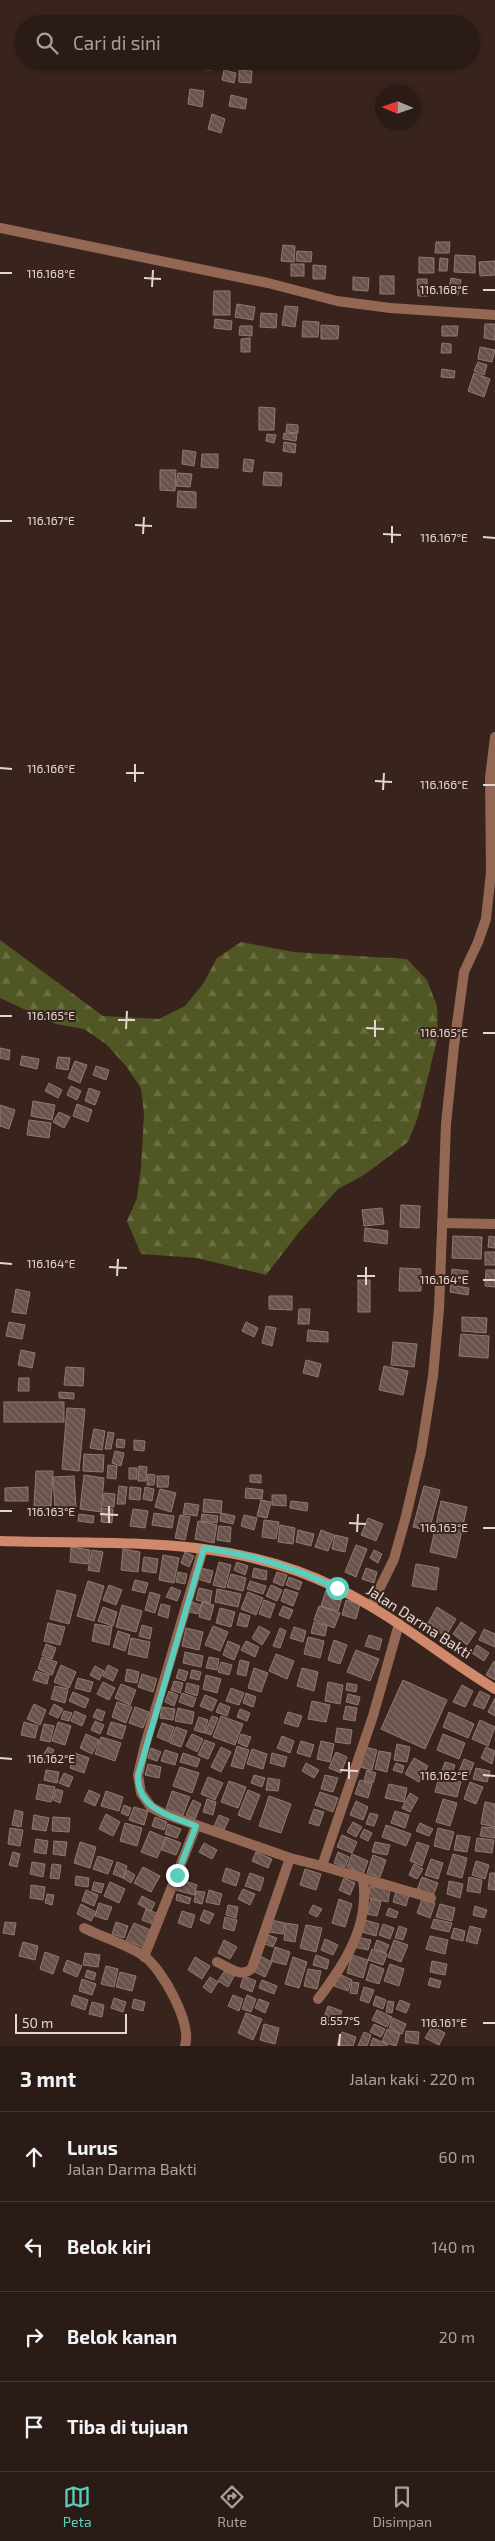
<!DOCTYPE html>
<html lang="id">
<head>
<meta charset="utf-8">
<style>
  :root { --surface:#2a1b16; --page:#32241f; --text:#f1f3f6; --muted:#a5a1a1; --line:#463935; --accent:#5bcebb }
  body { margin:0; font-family:"Exo 2",sans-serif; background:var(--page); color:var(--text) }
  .compass { position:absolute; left:375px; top:85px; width:45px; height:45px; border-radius:50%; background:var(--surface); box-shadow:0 1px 4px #0004; rotate:272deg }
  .scale { position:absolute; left:15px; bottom:12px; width:112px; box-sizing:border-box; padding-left:5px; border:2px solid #e3d6d1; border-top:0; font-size:14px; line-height:18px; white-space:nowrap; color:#e3d6d1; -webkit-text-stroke:4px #38241d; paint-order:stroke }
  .stop { position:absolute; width:15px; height:15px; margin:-11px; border:4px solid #5bcebb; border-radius:50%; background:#fff }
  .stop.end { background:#5bcebb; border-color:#fff; box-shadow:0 1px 5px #0008 }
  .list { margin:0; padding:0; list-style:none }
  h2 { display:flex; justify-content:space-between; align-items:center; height:65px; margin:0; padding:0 20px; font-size:21px }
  h2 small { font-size:16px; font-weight:400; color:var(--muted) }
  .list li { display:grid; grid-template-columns:32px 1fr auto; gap:15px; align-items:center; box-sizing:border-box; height:90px; padding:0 20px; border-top:1px solid var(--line) }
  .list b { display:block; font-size:19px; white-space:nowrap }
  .list p { margin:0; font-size:16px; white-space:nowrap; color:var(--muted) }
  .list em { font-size:16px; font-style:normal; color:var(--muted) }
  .icon { flex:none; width:28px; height:28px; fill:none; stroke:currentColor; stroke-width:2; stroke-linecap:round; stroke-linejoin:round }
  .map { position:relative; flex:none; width:495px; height:2046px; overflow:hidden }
  .search { position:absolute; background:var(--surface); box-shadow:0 1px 4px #0004; left:15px; right:15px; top:15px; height:55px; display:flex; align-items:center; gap:12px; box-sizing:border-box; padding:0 18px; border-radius:28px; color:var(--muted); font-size:19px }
  .sheet { height:425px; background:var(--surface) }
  nav { display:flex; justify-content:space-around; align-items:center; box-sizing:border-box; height:70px; border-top:1px solid var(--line); background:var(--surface); font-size:14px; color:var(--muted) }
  nav a { display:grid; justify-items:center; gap:2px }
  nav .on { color:var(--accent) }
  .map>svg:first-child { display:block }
</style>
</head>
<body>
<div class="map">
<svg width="495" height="2046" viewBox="0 0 495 2046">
  <defs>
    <pattern id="forest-firs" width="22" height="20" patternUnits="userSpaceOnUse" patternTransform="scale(1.25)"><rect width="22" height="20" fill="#505624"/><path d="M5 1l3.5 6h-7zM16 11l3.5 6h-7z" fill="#696e43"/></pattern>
    <pattern id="building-back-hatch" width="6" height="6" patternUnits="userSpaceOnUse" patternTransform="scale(1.25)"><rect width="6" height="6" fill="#69524a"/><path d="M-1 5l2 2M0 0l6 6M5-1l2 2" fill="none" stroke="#7e6a63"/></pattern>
  </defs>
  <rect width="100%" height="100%" fill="#38241d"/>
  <!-- forest -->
  <path fill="url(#forest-firs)" d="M0,940l103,76 56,3 26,-13 18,-22 14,-26 24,-16 53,10 113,7 20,21 10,26 1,30 -20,81 -10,25 -44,33 -26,14 -38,42 -34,44 -69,-17 -56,-4 -14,-33 10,-23 4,-31 3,-53 -3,-26 -15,-22 -20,-22 -22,-15 -28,-5 -56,-26z"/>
  <!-- building -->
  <g fill="url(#building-back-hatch)" stroke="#917970">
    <path d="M194,61h17v9l-18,-1z"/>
    <path d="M224,70l12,3 -2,10 -12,-3z"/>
    <path d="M239,70l13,1 -1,12 -12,-1z"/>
    <path d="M190,89l14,2 -2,16 -14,-3z"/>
    <path d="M231,95l16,4 -2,10 -16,-3z"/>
    <path d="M212,114l13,5 -4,14 -13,-4z"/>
    <path d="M436,242h14l-1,11h-14z"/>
    <path d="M283,245l12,1 -1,16 -13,-1z"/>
    <path d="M297,251l15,1 -1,10 -15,-1z"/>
    <path d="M455,255l20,1v17l-21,-1z"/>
    <path d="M419,257l15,1v15h-15z"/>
    <path d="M440,258l8,1 -1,12h-8z"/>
    <path d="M495,261v14l-15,1 -1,-14z"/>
    <rect x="291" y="264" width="13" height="12"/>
    <path d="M313,265l13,1 -1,13h-12z"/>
    <rect x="380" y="276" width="14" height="18"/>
    <path d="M353,277l16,1 -1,13 -15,-1z"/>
    <path d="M451,278l10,2 -3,15 -10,-2z"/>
    <path d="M417,279h10l1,17h-10z"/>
    <path d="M214,291h16v24h-17z"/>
    <path d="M237,304l18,3 -2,13 -18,-3z"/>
    <path d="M285,306l13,1 -3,20 -13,-2z"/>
    <path d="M261,313l16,1 -1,14 -16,-1z"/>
    <path d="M215,319l17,2 -1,9 -17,-2z"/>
    <path d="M303,321l16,1 -1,15h-16z"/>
    <path d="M485,324h10v16l-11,-2z"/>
    <path d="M321,325l18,1 -1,13h-17z"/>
    <path d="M240,326h12v10l-13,-1z"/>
    <path d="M442,326h16l-1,10h-15z"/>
    <path d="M250,338v14h-9v-13z"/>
    <path d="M442,343l9,1v9h-10z"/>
    <path d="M480,347l15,3 -3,12 -14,-3z"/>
    <path d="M478,362l9,3 -3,10 -10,-4z"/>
    <path d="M442,369l13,2 -1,7 -13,-1z"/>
    <path d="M474,373l16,6 -6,18 -16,-6z"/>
    <path d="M259,407l16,1 -1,22h-15z"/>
    <path d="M287,424l11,1v8l-12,-1z"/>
    <path d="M284,433l13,1 -1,7 -13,-2z"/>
    <path d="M267,434l9,1 -2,8 -8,-2z"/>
    <path d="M284,442l12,2 -1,9 -12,-2z"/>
    <path d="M183,450l13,2 -2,14 -12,-2z"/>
    <path d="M202,454h16v14l-17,-1z"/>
    <path d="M244,459l10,1 -2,12 -9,-1z"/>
    <path d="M160,470h16l-1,21 -15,-1z"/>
    <path d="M264,472l18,1 -1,13 -18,-1z"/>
    <path d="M178,473l14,1 -2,13 -14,-1z"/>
    <path d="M178,491l18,1v16l-19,-1z"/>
    <path d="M0,1048l10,2 -1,10 -9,-2z"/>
    <path d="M22,1056l17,3 -2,10 -17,-4z"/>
    <path d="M58,1057l12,1 -2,12 -12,-2z"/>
    <path d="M75,1061l12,4 -7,18 -12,-5z"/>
    <path d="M96,1066l13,4 -3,10 -13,-5z"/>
    <path d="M49,1083l13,7 -4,8 -13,-7z"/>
    <path d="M71,1086l10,5 -4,9 -10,-5z"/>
    <path d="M89,1088l11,4 -5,13 -10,-4z"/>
    <path d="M33,1101l22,4 -3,15 -21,-4z"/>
    <path d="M77,1104l15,6 -4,12 -15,-6z"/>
    <path d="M0,1105l15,5 -6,19 -9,-3z"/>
    <path d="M59,1112l11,5 -6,11 -11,-6z"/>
    <path d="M29,1120l22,3 -2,15 -22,-3z"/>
    <path d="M401,1205l19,1 -1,22 -19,-1z"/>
    <path d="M382,1208l2,16 -20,2 -2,-16z"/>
    <path d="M365,1228l23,3 -1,13 -23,-3z"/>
    <path d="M453,1236l29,1 -1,22 -29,-1z"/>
    <path d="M489,1236l6,1v11l-7,-1z"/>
    <rect x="485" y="1252" width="10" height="13"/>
    <path d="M400,1268l21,1v22h-22z"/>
    <path d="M452,1269l16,2 -1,11 -16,-2z"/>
    <path d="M486,1270h9v17l-10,-1z"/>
    <rect x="358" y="1280" width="12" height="32"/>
    <path d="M451,1285l18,3 -1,7 -18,-3z"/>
    <path d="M16,1289l14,3 -4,22 -14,-2z"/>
    <path d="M269,1296h23v14l-23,-1z"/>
    <path d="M299,1309h11l-1,15h-11z"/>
    <path d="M462,1317l25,1 -1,15 -24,-2z"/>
    <path d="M9,1322l16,3 -3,14 -16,-3z"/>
    <path d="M246,1322l12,6 -4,9 -12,-6z"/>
    <path d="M266,1326l10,2 -4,18 -10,-3z"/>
    <path d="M308,1330l20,2v10l-21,-1z"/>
    <path d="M461,1334l28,2 -1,22 -29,-2z"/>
    <path d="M393,1342l24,2 -3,23 -23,-2z"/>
    <path d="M21,1350l14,3 -3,15 -14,-3z"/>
    <path d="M306,1360l15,4 -3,13 -15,-4z"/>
    <path d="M384,1366l24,5 -5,24 -24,-5z"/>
    <path d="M66,1367l18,1 -1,18 -19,-1z"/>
    <path d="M19,1378h10v13h-11z"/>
    <path d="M59,1392l15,1v6l-15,-1z"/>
    <rect x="4" y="1402" width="60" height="20"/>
    <path d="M67,1408l18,1 -6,62 -17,-2z"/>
    <path d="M94,1429l11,2 -3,19 -12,-2z"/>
    <path d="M108,1432l6,1 -3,16h-6z"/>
    <path d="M117,1439l8,1 -1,8 -8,-1z"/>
    <path d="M134,1440l11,1 -1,10 -10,-1z"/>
    <path d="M115,1451l9,2 -3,13 -9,-3z"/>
    <path d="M84,1454l20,1 -1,17 -20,-1z"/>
    <path d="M108,1465l9,1 -1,13 -9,-1z"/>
    <path d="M139,1466l8,1 -1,14h-8z"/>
    <rect x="129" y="1468" width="8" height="11"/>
    <path d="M36,1471h17l-2,35h-17z"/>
    <path d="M148,1474l7,1 -1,10h-7z"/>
    <path d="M84,1475l20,3 -3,34 -21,-3z"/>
    <path d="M250,1475h11v8l-11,-1z"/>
    <path d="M74,1476l2,31 -21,2 -2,-32z"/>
    <path d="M157,1476h12l-1,11h-11z"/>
    <path d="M119,1486l8,1 -2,17h-8z"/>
    <path d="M424,1486l16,4 -11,41 -16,-4z"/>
    <path d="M28,1487v14h-23v-13z"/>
    <path d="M130,1487l11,1 -1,12 -11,-1z"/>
    <path d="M145,1487l9,2 -2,12 -9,-2z"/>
    <path d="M246,1488l17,2 -1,9 -17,-1z"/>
    <path d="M160,1489l16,4 -5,19 -16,-5z"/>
    <path d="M104,1493l11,1 -1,13 -11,-1z"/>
    <path d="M272,1495h14v11l-14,-1z"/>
    <path d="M204,1499l18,2 -1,12 -18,-1z"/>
    <path d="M261,1500l10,2 -4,16 -10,-2z"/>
    <path d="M291,1501l17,2 -1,8 -17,-3z"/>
    <path d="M441,1501l26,6 -11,51 -26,-6z"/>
    <path d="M185,1503l14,2 -2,11 -14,-2z"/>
    <path d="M102,1508l11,1 -1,14 -11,-1z"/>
    <path d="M133,1509l15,2 -3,17 -15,-2z"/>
    <path d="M154,1513l20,3 -2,12 -20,-3z"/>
    <path d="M221,1513l14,3 -2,8 -13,-3z"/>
    <path d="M79,1514l15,2 -1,7 -15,-2z"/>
    <path d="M202,1514l16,2 -1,7 -16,-2z"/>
    <path d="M180,1515l10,2 -5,23 -10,-2z"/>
    <path d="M244,1515l13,3 -3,12 -13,-4z"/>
    <path d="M368,1518l15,6 -7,17 -15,-6z"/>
    <path d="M264,1520l15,2 -3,17 -14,-2z"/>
    <path d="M198,1521l19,4 -3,18 -19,-4z"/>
    <path d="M280,1525l15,3 -2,16 -15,-2z"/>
    <path d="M219,1526l12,1 -1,15 -13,-2z"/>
    <path d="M298,1530l16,4 -3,12 -15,-4z"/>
    <path d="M321,1530l13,5 -6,16 -13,-4z"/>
    <path d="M335,1535l13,3 -3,14 -13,-3z"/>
    <path d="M356,1545l11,4 -11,28 -11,-5z"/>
    <path d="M71,1547l19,3 -2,14 -18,-2z"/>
    <path d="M123,1549l17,3 -2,20 -17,-2z"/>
    <path d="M92,1550l11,2 -4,20 -11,-2z"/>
    <path d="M374,1550l8,4 -4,9 -8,-5z"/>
    <path d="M185,1552l9,4 -5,11 -8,-4z"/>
    <path d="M163,1555l16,3 -5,25 -15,-3z"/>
    <path d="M144,1557l14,2 -2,14 -14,-2z"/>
    <path d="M219,1562l12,3 -6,23 -12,-3z"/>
    <path d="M237,1562l11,4 -3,9 -11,-5z"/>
    <path d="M416,1564l23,4 -3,22 -24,-4z"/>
    <path d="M201,1568l12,3 -3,12 -12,-4z"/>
    <path d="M254,1568l13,3 -1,9 -14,-3z"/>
    <path d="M366,1568l11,4 -3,11 -12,-4z"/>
    <path d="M178,1572l9,2 -2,10 -9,-2z"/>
    <path d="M277,1572l10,3 -4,11 -10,-4z"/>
    <path d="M231,1574l15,4 -3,13 -16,-4z"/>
    <path d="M289,1577l13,5 -3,8 -13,-5z"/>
    <path d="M135,1580l13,3 -3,10 -13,-3z"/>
    <path d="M88,1581l16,5 -10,35 -17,-5z"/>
    <path d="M250,1581l16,5 -3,8 -16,-5z"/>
    <path d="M109,1585l13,5 -6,15 -13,-5z"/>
    <path d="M271,1585l11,5 -5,11 -11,-5z"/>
    <path d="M171,1587l10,4 -4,10 -11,-4z"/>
    <path d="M199,1588l13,3 -2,12 -14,-3z"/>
    <path d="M217,1589l24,5 -3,13 -23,-5z"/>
    <path d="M285,1589l13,4 -5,13 -12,-5z"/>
    <path d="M57,1590l19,5 -7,29 -19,-5z"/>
    <path d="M326,1590l17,5 -5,16 -17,-5z"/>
    <path d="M150,1592l10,3 -5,18 -10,-3z"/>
    <path d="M248,1592l15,6 -7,17 -15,-6z"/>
    <path d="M264,1600l11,4 -5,14 -11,-4z"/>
    <path d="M346,1600l14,4 -4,15 -14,-4z"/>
    <path d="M192,1602l9,3 -3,9 -9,-2z"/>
    <path d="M202,1602l12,3 -4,15 -11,-3z"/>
    <path d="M161,1604l9,2 -2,12 -10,-3z"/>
    <path d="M122,1605l20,6 -6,21 -20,-5z"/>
    <path d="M283,1606l10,4 -4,9 -10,-4z"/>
    <path d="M319,1606l21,7 -6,15 -20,-8z"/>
    <path d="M103,1607l14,5 -4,14 -15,-5z"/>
    <path d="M437,1607l19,12 -10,17 -19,-11z"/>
    <path d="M220,1608l15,4 -4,15 -15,-4z"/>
    <path d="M240,1613l10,3 -3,11 -10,-2z"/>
    <path d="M314,1622l13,4 -2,10 -14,-3z"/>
    <path d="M461,1622l15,10 -9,13 -14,-11z"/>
    <path d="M48,1623l17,4 -5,18 -16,-4z"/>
    <path d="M95,1624l17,3 -3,18 -17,-4z"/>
    <path d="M142,1625l10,3 -2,11 -11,-3z"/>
    <path d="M213,1626l15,6 -8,19 -15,-6z"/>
    <path d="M259,1626l11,6 -8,13 -10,-7z"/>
    <path d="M294,1627l12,4 -3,11 -13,-4z"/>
    <path d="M186,1628l17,4 -4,18 -17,-4z"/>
    <path d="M280,1628l6,3 -6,17 -7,-2z"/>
    <path d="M484,1629l11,5v13l-16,-7z"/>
    <path d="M118,1631l12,4 -5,16 -12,-4z"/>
    <path d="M369,1635l13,4 -3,11 -14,-4z"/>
    <path d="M308,1637l16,4 -4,17 -16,-4z"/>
    <path d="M131,1638l19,4 -3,16 -19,-4z"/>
    <path d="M334,1640l13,5 -7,19 -12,-4z"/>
    <path d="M228,1641l12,5 -6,14 -11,-5z"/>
    <path d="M246,1641l13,6 -4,10 -14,-7z"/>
    <path d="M46,1644l10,4 -4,11 -10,-4z"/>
    <path d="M477,1645l12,8 -5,8 -12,-8z"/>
    <path d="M356,1650l23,9 -9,22 -23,-9z"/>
    <path d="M185,1652l18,4 -2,11 -18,-4z"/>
    <path d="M276,1654l18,7 -7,18 -18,-8z"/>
    <path d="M42,1657l15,5 -5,13 -14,-6z"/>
    <path d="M209,1657l10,2 -2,11 -11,-2z"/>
    <path d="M240,1660l9,2 -3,14 -9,-2z"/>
    <path d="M494,1661l1,1v18l-9,-5z"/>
    <path d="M221,1662l11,3 -3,10 -11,-3z"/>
    <path d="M61,1665l15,7 -7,16 -15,-6z"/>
    <path d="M108,1665l10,5 -5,11 -10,-5z"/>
    <path d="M95,1666l9,5 -5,9 -9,-5z"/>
    <path d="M254,1668l14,5 -7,19 -13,-4z"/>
    <path d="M302,1668l16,4 -4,19 -17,-5z"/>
    <path d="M127,1669l12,3 -2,11 -12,-2z"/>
    <path d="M179,1669l9,3 -3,9 -9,-3z"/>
    <path d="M192,1670l9,2 -2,8 -9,-2z"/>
    <path d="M36,1671l13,4 -2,9 -14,-4z"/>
    <path d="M142,1674l15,5 -4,13 -15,-5z"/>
    <path d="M206,1675l15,4 -4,14 -14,-4z"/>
    <path d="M78,1678l15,4 -3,10 -15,-4z"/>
    <path d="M403,1680l44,20 -22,49 -44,-20z"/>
    <path d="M174,1681l9,2 -3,10 -9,-3z"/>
    <path d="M103,1682l12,6 -6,12 -12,-6z"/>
    <path d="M328,1682l15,3 -3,19 -15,-3z"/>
    <path d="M187,1683l12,3 -2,10 -12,-4z"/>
    <path d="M347,1683l10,2 -1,7 -10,-2z"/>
    <path d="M121,1684l15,6 -6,15 -15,-7z"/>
    <path d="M462,1685l11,6 -8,16 -12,-5z"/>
    <path d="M55,1686l13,3 -3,14 -14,-4z"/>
    <path d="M231,1688l13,5 -5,12 -13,-4z"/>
    <path d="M169,1691l9,4 -4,11 -9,-4z"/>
    <path d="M480,1691l10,5 -6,13 -11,-4z"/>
    <path d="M73,1692l16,7 -4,9 -16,-7z"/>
    <path d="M182,1693l14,5 -3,9 -14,-5z"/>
    <path d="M246,1693l10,4 -3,10 -10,-4z"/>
    <path d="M348,1694l12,3 -2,8 -12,-3z"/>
    <path d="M205,1695l12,5 -5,11 -12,-5z"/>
    <path d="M495,1698v18l-7,-4z"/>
    <path d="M312,1701l18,4 -4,17 -18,-3z"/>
    <path d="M117,1702l15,5 -6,16 -14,-6z"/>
    <path d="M220,1703l10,4 -3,9 -11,-4z"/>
    <path d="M34,1704l12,6 -6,15 -13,-6z"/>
    <path d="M54,1704l9,5 -5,9 -9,-4z"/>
    <path d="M346,1706l11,2 -2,13 -12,-2z"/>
    <path d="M135,1707l14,5 -6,16 -14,-5z"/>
    <path d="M162,1707l13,2 -2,11 -13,-2z"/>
    <path d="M178,1708l16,4 -2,12 -17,-3z"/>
    <path d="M97,1709l8,3 -3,9 -9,-4z"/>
    <path d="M240,1709l10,4 -3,8 -10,-4z"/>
    <path d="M64,1711l8,2 -3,8 -8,-2z"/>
    <path d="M75,1711l11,5 -4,10 -11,-5z"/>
    <path d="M288,1712l14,4 -4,11 -14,-4z"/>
    <path d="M449,1712l25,12 -6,14 -25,-11z"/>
    <path d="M212,1716l6,2 -7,17 -6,-2z"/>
    <path d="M221,1716l22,8 -8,21 -22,-8z"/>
    <path d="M199,1717l9,3 -4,13 -10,-3z"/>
    <path d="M480,1720l15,7 -7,19 -16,-7z"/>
    <path d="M95,1721l9,4 -4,9 -9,-4z"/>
    <path d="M24,1722l14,4 -3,12 -14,-3z"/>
    <path d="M58,1722l13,4 -6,19 -13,-4z"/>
    <path d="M111,1722l15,4 -4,13 -15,-5z"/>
    <path d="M162,1723l12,4 -5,15 -12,-5z"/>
    <path d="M44,1724l10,2 -4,16 -10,-2z"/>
    <path d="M176,1727l11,4 -6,16 -11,-4z"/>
    <path d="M337,1728l15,2 -2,14 -15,-2z"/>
    <path d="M86,1734l13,6 -7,14 -12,-6z"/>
    <path d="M192,1734l11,5 -6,13 -11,-6z"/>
    <path d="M241,1734l10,3 -4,10 -9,-4z"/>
    <path d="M443,1734l22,9 -6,16 -22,-9z"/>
    <path d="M282,1736l12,5 -4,12 -13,-5z"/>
    <path d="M101,1737l20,6 -6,18 -20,-7z"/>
    <path d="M205,1740l10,4 -7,15 -10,-4z"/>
    <path d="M301,1741l13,4 -4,12 -13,-4z"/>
    <path d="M321,1741l13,3 -4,18 -13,-3z"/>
    <path d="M397,1744l13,3 -3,15 -13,-2z"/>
    <path d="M237,1746l12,4 -6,19 -12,-3z"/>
    <path d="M48,1747l6,3 -6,12 -7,-3z"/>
    <path d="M221,1747l10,5 -10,20 -10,-5z"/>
    <path d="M365,1747l12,3 -5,20 -12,-3z"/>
    <path d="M486,1747l9,4 -3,13 -11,-6z"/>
    <path d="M151,1748l10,4 -4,9 -9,-3z"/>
    <path d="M252,1749l15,5 -4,15 -16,-5z"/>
    <path d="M165,1750l13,4 -3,11 -14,-4z"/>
    <path d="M379,1751l12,2 -4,19 -12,-3z"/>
    <path d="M336,1752l11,5 -6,16 -12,-5z"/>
    <path d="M75,1753l14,5 -5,15 -14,-5z"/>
    <path d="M183,1753l17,6 -3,8 -17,-5z"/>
    <path d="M272,1753l15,4 -3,10 -14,-4z"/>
    <path d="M414,1758l14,8 -9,16 -14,-8z"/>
    <path d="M464,1759l10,4 -5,12 -10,-4z"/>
    <path d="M445,1762l10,3 -3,9 -10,-3z"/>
    <path d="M306,1763l13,7 -5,8 -12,-7z"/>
    <path d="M396,1763l8,3 -2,7 -9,-3z"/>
    <path d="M148,1764l13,3 -2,11 -14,-3z"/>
    <path d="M180,1767l19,6 -7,20 -19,-7z"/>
    <path d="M476,1768l14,3 -3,11 -14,-3z"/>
    <path d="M46,1770l13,2 -2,11 -13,-3z"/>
    <path d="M367,1770l9,3 -3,10 -9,-3z"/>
    <path d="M64,1773l9,4 -4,10 -10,-4z"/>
    <path d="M254,1775l11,3 -3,9 -11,-4z"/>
    <path d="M325,1775l13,3 -5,14 -12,-3z"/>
    <path d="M208,1777l15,6 -8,17 -14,-6z"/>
    <path d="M439,1777l22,5 -4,15 -22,-5z"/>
    <path d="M268,1778l12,2 -2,11 -12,-1z"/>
    <path d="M360,1780l12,4 -4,14 -13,-4z"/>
    <path d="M229,1781l17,6 -8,21 -17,-6z"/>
    <path d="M470,1782l13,5 -7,17 -12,-5z"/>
    <path d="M39,1784l16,3 -4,15 -15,-3z"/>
    <path d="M389,1784l18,4 -3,14 -19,-4z"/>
    <path d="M56,1789l7,2 -3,12 -7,-3z"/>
    <path d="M89,1790l11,5 -5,11 -11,-5z"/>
    <path d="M248,1790l12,5 -10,25 -12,-5z"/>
    <path d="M106,1791l17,6 -4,14 -18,-5z"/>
    <path d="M172,1791l18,6 -7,18 -17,-6z"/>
    <path d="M320,1792l18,6 -5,14 -18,-7z"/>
    <path d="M410,1793l8,5 -8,14 -8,-4z"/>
    <path d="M269,1796l22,8 -10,29 -22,-7z"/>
    <path d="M207,1799l9,3 -3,13 -10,-3z"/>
    <path d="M443,1799l14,4 -7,23 -14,-4z"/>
    <path d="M193,1800l8,4 -6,15 -9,-4z"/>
    <path d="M356,1801l12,6 -5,13 -13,-5z"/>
    <path d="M485,1802l10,2v23l-14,-3z"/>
    <path d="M124,1805l7,3 -3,8 -7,-3z"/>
    <path d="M134,1807l14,4 -4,14 -15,-5z"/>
    <path d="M314,1809l10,3 -5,14 -10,-3z"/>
    <path d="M15,1810l8,2 -2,15 -9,-2z"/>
    <path d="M395,1811l14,4 -4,13 -14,-5z"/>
    <path d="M370,1813l8,2 -4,11 -8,-2z"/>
    <path d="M106,1814l14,8 -7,14 -14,-7z"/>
    <path d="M34,1815l15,3 -3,13 -14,-2z"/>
    <path d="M219,1815l10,4 -5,11 -10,-4z"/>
    <path d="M53,1817l17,1 -1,14 -17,-1z"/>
    <path d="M155,1817l12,5 -3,8 -12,-4z"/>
    <path d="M353,1822l9,5 -6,10 -9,-5z"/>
    <path d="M125,1823l17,5 -5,18 -17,-5z"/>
    <path d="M420,1823l13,6 -4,7 -13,-5z"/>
    <path d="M168,1824l13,5 -4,9 -12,-4z"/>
    <path d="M386,1825l25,9 -5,12 -24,-9z"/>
    <path d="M482,1827l13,1v10l-15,-2z"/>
    <path d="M10,1828l13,2 -3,16 -12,-2z"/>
    <path d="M438,1828l16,4 -5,18 -15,-4z"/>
    <path d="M364,1829l8,4 -4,8 -8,-4z"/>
    <path d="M150,1831l16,7 -9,20 -16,-6z"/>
    <path d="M342,1835l15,7 -5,11 -15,-6z"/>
    <path d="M457,1835l13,2 -3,15 -13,-2z"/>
    <path d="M166,1837l15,6 -5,12 -14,-5z"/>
    <path d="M477,1838l17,2 -2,13 -17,-2z"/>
    <path d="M36,1839l12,2 -2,13 -12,-2z"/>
    <path d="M54,1841l13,1 -2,14 -12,-2z"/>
    <path d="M80,1842l16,5 -6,21 -16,-5z"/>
    <path d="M375,1842l15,3 -3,10 -15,-3z"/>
    <path d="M417,1842l12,4 -7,20 -12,-5z"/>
    <path d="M204,1843l13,7 -5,9 -13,-7z"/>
    <path d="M13,1852l7,2 -3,13 -8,-2z"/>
    <path d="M256,1852l16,7 -4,9 -16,-7z"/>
    <path d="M338,1852l11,5 -4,10 -11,-4z"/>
    <path d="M352,1854l16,7 -5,13 -16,-7z"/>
    <path d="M453,1854l14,4 -5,20 -15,-4z"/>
    <path d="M373,1855l13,5 -6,17 -13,-4z"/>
    <path d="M98,1856l15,5 -5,13 -15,-5z"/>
    <path d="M431,1859l12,4 -5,16 -13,-4z"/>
    <path d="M476,1861l13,4 -4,14 -13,-4z"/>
    <path d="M32,1862l13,2 -2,13 -13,-3z"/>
    <path d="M117,1862l10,4 -4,12 -10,-4z"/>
    <path d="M52,1864l9,1 -2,14 -9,-1z"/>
    <path d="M414,1864l9,5 -6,10 -8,-4z"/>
    <path d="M143,1867l17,9 -9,16 -17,-9z"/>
    <path d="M226,1868l14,5 -4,13 -14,-5z"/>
    <path d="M305,1869l16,5 -5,16 -16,-5z"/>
    <path d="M127,1870l8,5 -4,8 -8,-5z"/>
    <path d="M250,1873l14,5 -4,13 -15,-5z"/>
    <path d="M490,1873h5v17l-7,-1z"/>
    <path d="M76,1876l13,2 -1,9 -13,-2z"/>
    <path d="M422,1877l16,6 -5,13 -16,-6z"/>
    <path d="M469,1877l13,3 -2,13 -13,-2z"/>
    <path d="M344,1878l11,5 -5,12 -11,-5z"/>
    <path d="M179,1879l18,6 -3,10 -18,-5z"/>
    <path d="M449,1881l14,3 -3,14 -13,-4z"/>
    <path d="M94,1882l10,2 -3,9 -9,-3z"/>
    <path d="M110,1882l15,7 -6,14 -15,-7z"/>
    <path d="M31,1885l14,2 -2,13 -13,-2z"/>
    <path d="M370,1886l20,4 -2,12 -20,-4z"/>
    <path d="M243,1889l12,5 -5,11 -12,-6z"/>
    <path d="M86,1890l12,5 -4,11 -12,-5z"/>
    <path d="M209,1890l13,4 -3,11 -13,-3z"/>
    <path d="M196,1891l9,1 -3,12 -8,-2z"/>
    <path d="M396,1891l13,4 -3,11 -13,-4z"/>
    <path d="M47,1894l7,1 -2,10 -7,-2z"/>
    <path d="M177,1894l14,4 -2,6 -13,-4z"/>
    <path d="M142,1896l13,7 -4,8 -13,-7z"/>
    <path d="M339,1899l13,5 -7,23 -13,-4z"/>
    <path d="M371,1899l10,3 -4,14 -10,-2z"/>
    <path d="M422,1899l13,4 -5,15 -13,-5z"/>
    <path d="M99,1903l13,4 -5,13 -12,-4z"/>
    <path d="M81,1904l15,8 -5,9 -14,-7z"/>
    <path d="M440,1904l15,4 -3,13 -16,-4z"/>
    <path d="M228,1905l10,2 -2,11 -10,-3z"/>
    <path d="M313,1905l9,4 -5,8 -8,-4z"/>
    <path d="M475,1906l12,4 -3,8 -11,-3z"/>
    <path d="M389,1908l9,4 -2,6 -10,-3z"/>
    <path d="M146,1909l13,5 -4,11 -13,-5z"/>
    <path d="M204,1910l10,4 -5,10 -9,-4z"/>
    <path d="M182,1911l13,4 -4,13 -13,-5z"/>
    <path d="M225,1917l12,3 -3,11 -11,-3z"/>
    <path d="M434,1919l18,4 -3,9 -18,-4z"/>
    <path d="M271,1920l14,3 -2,11 -14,-2z"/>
    <path d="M365,1920l14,4 -3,12 -14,-4z"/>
    <path d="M5,1922l11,1 -2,12 -11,-2z"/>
    <path d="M116,1922l12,4 -4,12 -12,-4z"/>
    <path d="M134,1923l19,8 -7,18 -20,-9z"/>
    <path d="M286,1923l12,2 -3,17 -11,-2z"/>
    <path d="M383,1924l11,4 -4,11 -11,-4z"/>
    <path d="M306,1925l16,3 -6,24 -16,-4z"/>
    <path d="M399,1926l8,3 -4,11 -8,-2z"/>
    <path d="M470,1926l11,3 -4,15 -11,-3z"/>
    <path d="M454,1928l11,3 -2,10 -12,-3z"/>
    <path d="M265,1934l12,4 -4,9 -11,-4z"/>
    <path d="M430,1936l18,4 -3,14 -19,-5z"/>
    <path d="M357,1937l14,3 -3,10 -14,-3z"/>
    <path d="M325,1939l13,6 -5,10 -12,-5z"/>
    <path d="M224,1940l13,7 -7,12 -12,-6z"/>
    <path d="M377,1940l12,5 -4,8 -11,-5z"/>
    <path d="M394,1940l14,5 -7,17 -13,-5z"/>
    <path d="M23,1942l15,4 -3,14 -16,-4z"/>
    <path d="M275,1947l15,5 -4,13 -15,-4z"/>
    <path d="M372,1949l15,5 -4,11 -15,-5z"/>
    <path d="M45,1952l14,5 -6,17 -13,-5z"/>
    <path d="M85,1953l15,2 -2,12 -15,-2z"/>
    <path d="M316,1955l13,5 -2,9 -14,-4z"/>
    <path d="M352,1955l16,5 -5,18 -16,-5z"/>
    <path d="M260,1956l12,6 -7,15 -12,-6z"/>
    <path d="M195,1957l15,9 -8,13 -14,-9z"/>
    <path d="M293,1957l14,5 -8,26 -14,-4z"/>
    <path d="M67,1960l15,6 -5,11 -14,-6z"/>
    <path d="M432,1961l15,3 -2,11 -15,-3z"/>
    <path d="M371,1964l13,5 -5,15 -13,-4z"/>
    <path d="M390,1964l14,5 -5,17 -15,-5z"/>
    <path d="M106,1966l12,3 -4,18 -13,-3z"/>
    <path d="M227,1967l9,6 -8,14 -10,-6z"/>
    <path d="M308,1969l13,2 -4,18 -13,-3z"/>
    <path d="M87,1970l9,3 -2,7 -9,-3z"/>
    <path d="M120,1972l16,4 -4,15 -16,-4z"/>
    <path d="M339,1974l13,6 -4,11 -14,-5z"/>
    <path d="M244,1976l12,5 -4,11 -12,-5z"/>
    <path d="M210,1977l8,5 -7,11 -8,-6z"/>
    <path d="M430,1978l11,3 -2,7 -11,-3z"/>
    <path d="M82,1979l14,5 -4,11 -13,-4z"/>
    <path d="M262,1980l15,6 -3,8 -15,-6z"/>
    <path d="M352,1982l7,1 -2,11 -7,-1z"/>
    <path d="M364,1987l10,3 -5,13 -9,-3z"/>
    <path d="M74,1995l14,5 -3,10 -14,-5z"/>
    <path d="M233,1995l10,4 -4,12 -11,-5z"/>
    <path d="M247,1995l9,4 -5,13 -9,-3z"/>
    <path d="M376,1996l10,4 -3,9 -10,-4z"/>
    <path d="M114,1998l12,4 -3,10 -12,-4z"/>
    <path d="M134,1999l11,3 -2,9 -11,-3z"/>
    <path d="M259,1999l10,4 -4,10 -10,-5z"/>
    <path d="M400,2000l10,4 -4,9 -10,-4z"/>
    <path d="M388,2001l6,1 -2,11 -6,-1z"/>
    <path d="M92,2002l12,3 -2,12 -13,-3z"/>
    <path d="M328,2006l14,5 -5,14 -14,-5z"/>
    <path d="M377,2010l15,7 -5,10 -15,-7z"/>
    <path d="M246,2013l16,6 -9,21 -15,-7z"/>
    <path d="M393,2018l13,6 -4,10 -13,-6z"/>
    <path d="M264,2024l15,4 -4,16 -15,-4z"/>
    <path d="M374,2024l11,5 -4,8 -11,-5z"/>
    <path d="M432,2026l13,7 -6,12 -14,-7z"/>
    <path d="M387,2029l13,5 -4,12 -14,-4z"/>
    <path d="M406,2031l13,1 -1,12 -13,-2z"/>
    <path d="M342,2032l14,5 -3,9 -16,-1z"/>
    <path d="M364,2032l7,3 -4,11h-9z"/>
    <path d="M373,2038l14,6v2h-17z"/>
  </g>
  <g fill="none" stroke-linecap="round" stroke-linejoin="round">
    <!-- street -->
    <g stroke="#946754" stroke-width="10">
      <path d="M0,228l268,55 69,18 53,7 105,7"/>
      <path d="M442,1223l53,1"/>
      <path d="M203,1549l-58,196 -7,30 3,18 10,14 11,6 128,45 32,8 51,-150 26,-92"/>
      <path d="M371,1606l23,-47 12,-43 15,-64 12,-76 6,-67 7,-185 8,-78 10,-74 14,-30 8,-23 5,-47 -1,-94 5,-41"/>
      <path d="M322,1866l109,32"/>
      <path d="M84,1928c18,9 44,17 60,28 19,14 48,67 41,90"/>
      <path d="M144,1957l52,-131"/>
      <path d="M217,1962c11,5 25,17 35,6l38,-110"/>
      <path d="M318,1999c27,-35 52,-74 45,-120"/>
    </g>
    <!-- secondary -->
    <path stroke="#d1896b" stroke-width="10" d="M0,1541c116,4 227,-7 335,46 57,27 106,69 160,102"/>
  </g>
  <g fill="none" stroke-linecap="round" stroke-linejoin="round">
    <!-- route -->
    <path stroke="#5bcebb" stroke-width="6" d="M177,1875l19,-49c-26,-10 -59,-17 -58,-51l66,-227c46,6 91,20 133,40"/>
  </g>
  <!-- ticks -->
  <path fill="none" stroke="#e3d6d1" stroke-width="2" d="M0,273h12M144,278l17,1M152,287l1,-17M483,290h12M0,521h12M135,525l17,1M143,534l1,-17M383,534l18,1M483,537l12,1M392,543v-17M0,768l12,1M126,773h18M375,781l17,1M135,782v-18M483,785h12M383,790l1,-17M0,1016h12M118,1020h17M366,1028l18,1M126,1029l1,-18M483,1033h12M375,1037v-17M0,1263l12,1M109,1267l18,1M117,1276l1,-17M357,1276h18M483,1280h12M366,1285v-18M0,1511h12M100,1514l18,1M109,1523v-17M349,1523l17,1M483,1528h12M357,1532l1,-18M0,1758l12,1M340,1770l18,1M483,1775l12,1M349,1779v-17M483,2023h12M339,2046l1,-12"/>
  <g text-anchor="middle" stroke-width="4" stroke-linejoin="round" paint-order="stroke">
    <!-- street labels -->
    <g font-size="15" fill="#e3d6d1" stroke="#38241d">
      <text transform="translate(419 1622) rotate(33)" y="5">Jalan Darma Bakti</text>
    </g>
  </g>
  <g font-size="12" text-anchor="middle" fill="#e3d6d1" stroke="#38241d" stroke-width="4" stroke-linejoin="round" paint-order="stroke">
    <text x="51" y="278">116.168°E</text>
    <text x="444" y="294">116.168°E</text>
    <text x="51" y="525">116.167°E</text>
    <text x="444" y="542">116.167°E</text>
    <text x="51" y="773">116.166°E</text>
    <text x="444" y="789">116.166°E</text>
    <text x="51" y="1020">116.165°E</text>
    <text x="444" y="1037">116.165°E</text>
    <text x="51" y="1268">116.164°E</text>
    <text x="444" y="1284">116.164°E</text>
    <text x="51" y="1516">116.163°E</text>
    <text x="444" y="1532">116.163°E</text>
    <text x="51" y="1763">116.162°E</text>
    <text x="444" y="1780">116.162°E</text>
    <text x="340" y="2025">8.557°S</text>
    <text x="444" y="2027">116.161°E</text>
  </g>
</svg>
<svg class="compass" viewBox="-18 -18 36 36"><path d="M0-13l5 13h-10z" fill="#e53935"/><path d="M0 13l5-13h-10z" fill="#a5a1a1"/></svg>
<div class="scale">50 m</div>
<div class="stop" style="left:337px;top:1588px"></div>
<div class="stop end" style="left:177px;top:1875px"></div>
<div class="search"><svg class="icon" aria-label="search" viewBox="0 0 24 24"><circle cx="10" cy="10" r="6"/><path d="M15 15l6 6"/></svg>Cari di sini</div>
</div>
<section class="sheet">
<h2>3 mnt<small>Jalan kaki · 220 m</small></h2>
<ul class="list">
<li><svg class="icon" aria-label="ahead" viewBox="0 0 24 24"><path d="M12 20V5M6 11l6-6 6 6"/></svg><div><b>Lurus</b><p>Jalan Darma Bakti</p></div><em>60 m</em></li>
<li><svg class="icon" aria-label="left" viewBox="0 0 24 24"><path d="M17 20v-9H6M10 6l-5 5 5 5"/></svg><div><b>Belok kiri</b></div><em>140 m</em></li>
<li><svg class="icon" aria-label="right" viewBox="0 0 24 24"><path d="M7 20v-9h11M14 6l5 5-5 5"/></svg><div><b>Belok kanan</b></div><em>20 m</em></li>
<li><svg class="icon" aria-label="arrive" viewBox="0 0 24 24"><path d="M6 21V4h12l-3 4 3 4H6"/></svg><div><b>Tiba di tujuan</b></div></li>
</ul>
</section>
<nav>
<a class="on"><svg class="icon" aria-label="map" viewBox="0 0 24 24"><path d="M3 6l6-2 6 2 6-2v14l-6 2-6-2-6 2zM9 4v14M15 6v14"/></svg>Peta</a>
<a><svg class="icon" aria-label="directions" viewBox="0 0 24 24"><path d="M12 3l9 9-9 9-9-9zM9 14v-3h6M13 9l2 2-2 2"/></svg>Rute</a>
<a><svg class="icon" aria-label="saved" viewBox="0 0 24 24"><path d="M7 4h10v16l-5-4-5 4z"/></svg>Disimpan</a>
</nav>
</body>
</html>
